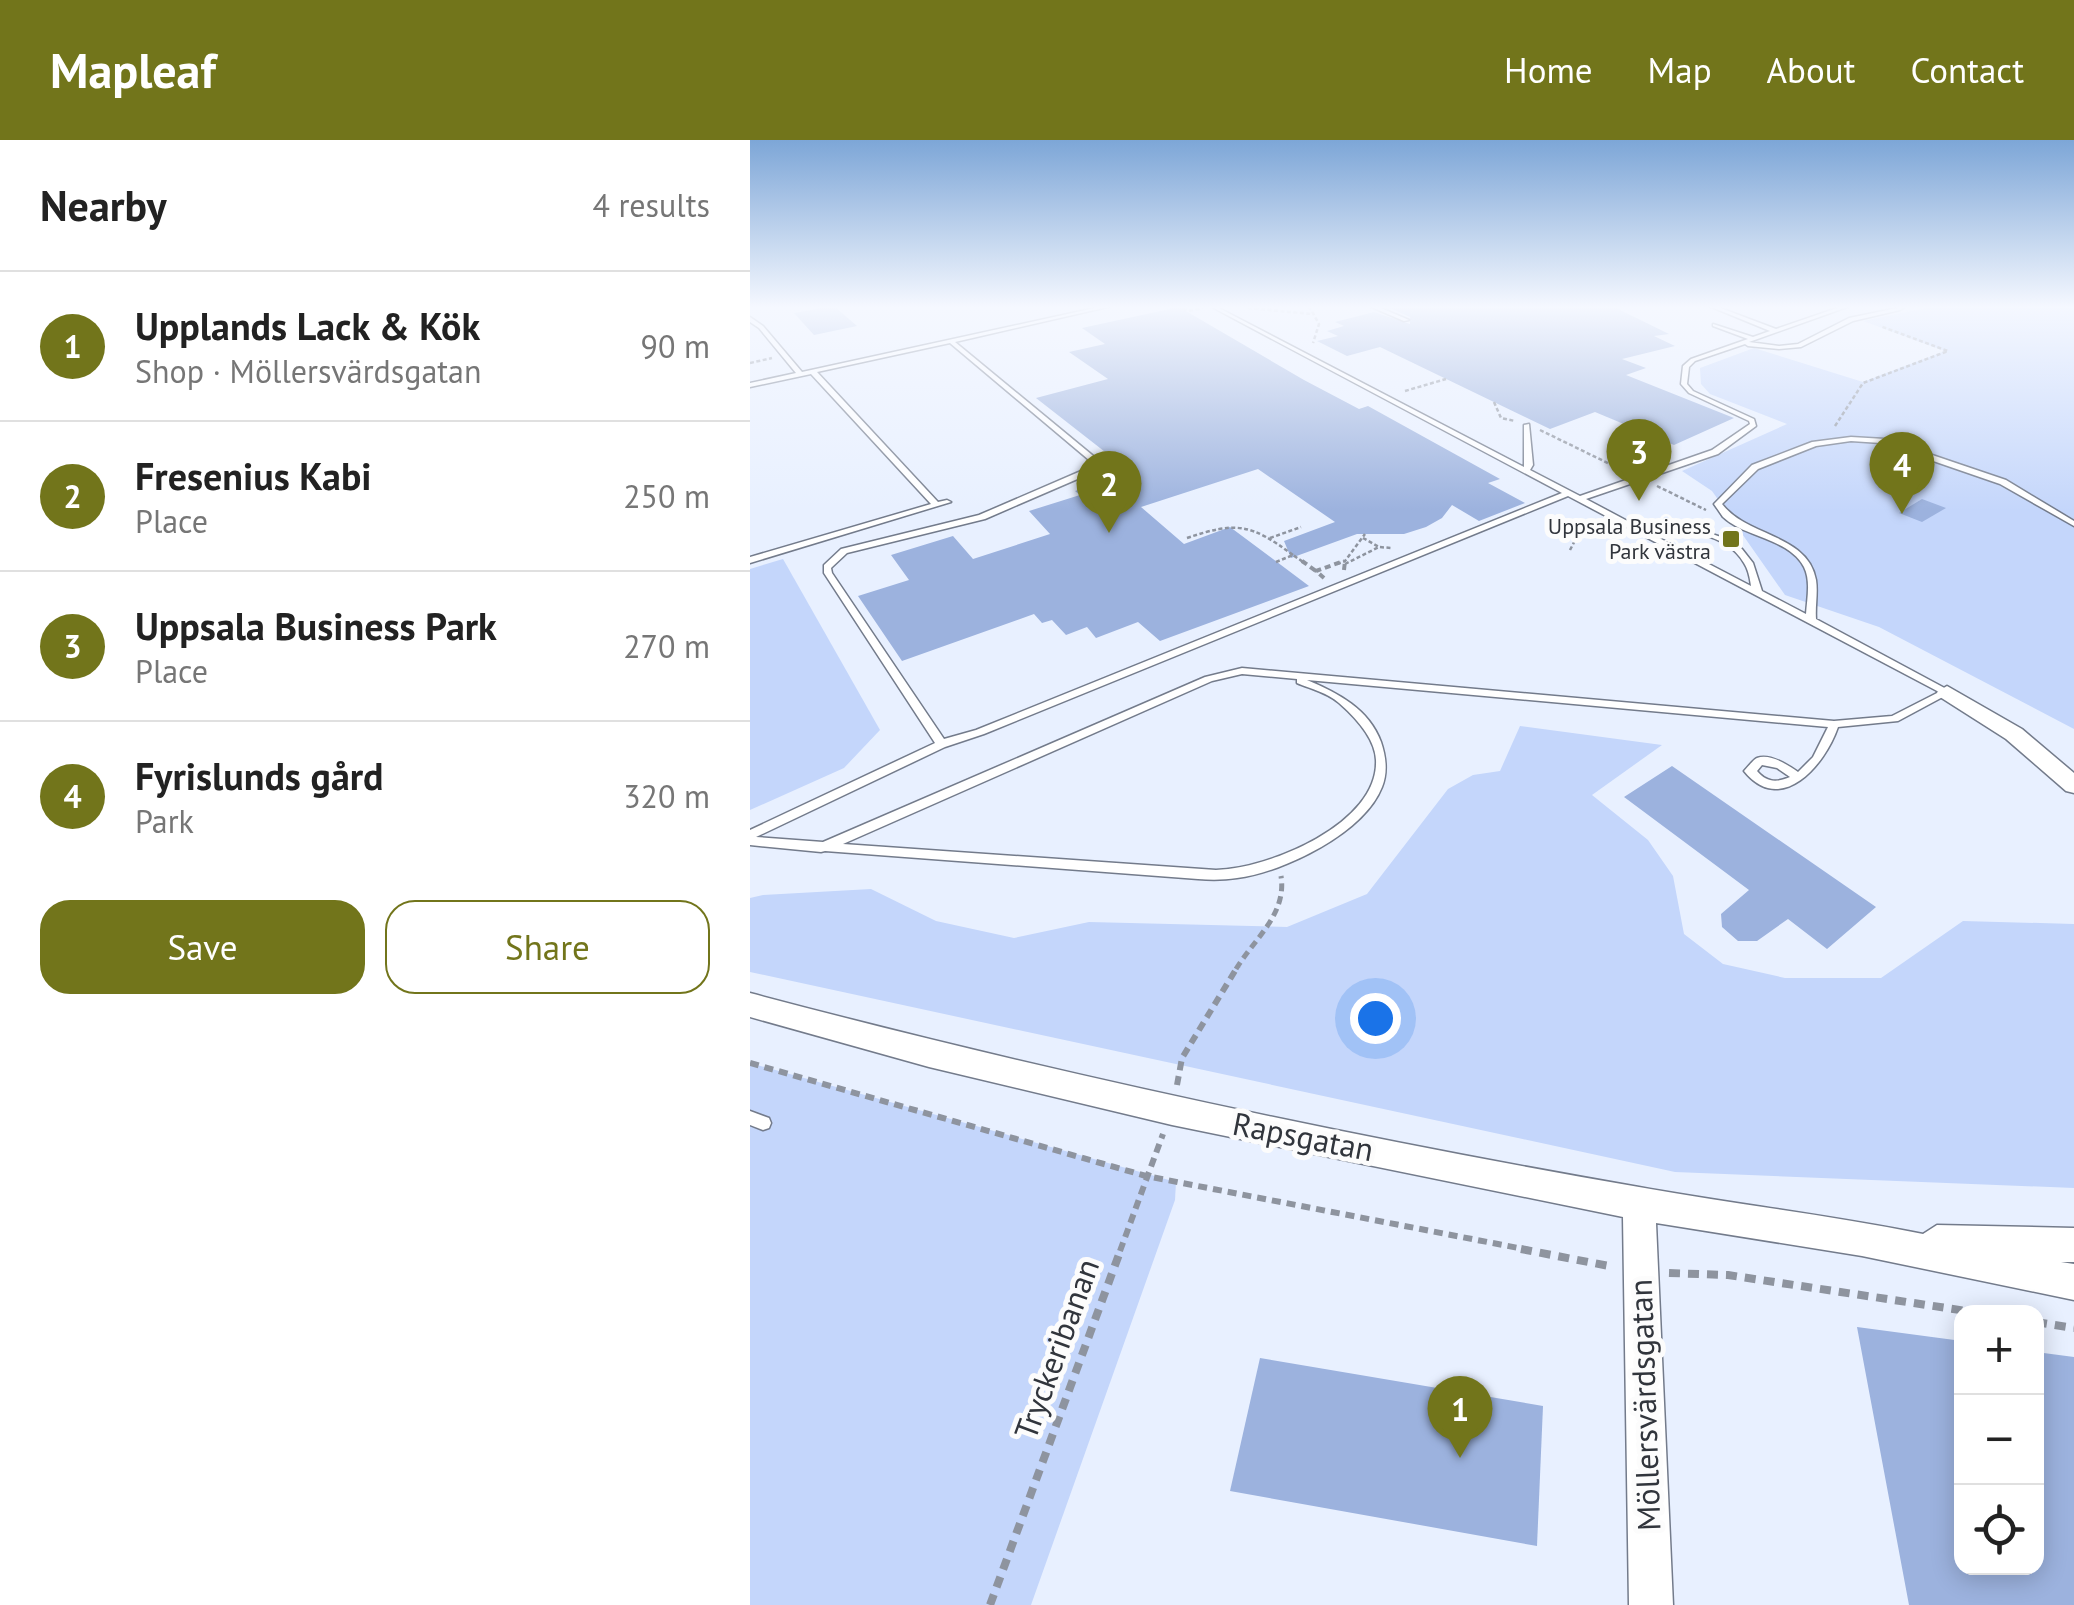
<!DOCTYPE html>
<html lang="en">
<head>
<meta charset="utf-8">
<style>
  :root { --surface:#fff; --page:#f6f6f6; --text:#222; --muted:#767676; --line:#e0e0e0; --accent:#72751b }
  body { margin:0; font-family:"PT Sans",sans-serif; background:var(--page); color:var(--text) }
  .controls { position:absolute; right:30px; bottom:30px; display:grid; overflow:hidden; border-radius:20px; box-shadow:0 5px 25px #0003 }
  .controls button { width:90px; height:90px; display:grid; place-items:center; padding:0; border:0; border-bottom:2px solid var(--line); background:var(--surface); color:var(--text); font:50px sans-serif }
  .you { position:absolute; left:625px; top:878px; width:35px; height:35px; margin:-25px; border:8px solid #fff; border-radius:50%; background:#1a73e8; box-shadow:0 0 0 15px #1a73e833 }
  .badge { display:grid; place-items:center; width:65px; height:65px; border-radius:50%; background:var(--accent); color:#fff; font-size:32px; font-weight:700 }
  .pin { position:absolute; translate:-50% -82px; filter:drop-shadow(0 2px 5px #0008) }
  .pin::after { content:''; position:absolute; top:52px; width:35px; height:30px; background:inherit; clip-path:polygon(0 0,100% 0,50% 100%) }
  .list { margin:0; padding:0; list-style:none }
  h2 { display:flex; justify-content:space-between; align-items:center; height:130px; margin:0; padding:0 40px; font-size:42px }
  h2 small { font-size:32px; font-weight:400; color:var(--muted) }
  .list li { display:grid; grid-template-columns:65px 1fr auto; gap:30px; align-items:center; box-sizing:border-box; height:150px; padding:0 40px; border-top:2px solid var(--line) }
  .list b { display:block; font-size:38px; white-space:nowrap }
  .list p { margin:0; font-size:32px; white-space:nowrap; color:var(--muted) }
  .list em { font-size:32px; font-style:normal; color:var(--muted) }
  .actions { display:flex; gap:20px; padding:30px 40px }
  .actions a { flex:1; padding:22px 0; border:2px solid var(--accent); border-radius:30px; text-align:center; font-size:35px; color:var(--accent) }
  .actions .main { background:var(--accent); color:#fff }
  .icon { flex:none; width:55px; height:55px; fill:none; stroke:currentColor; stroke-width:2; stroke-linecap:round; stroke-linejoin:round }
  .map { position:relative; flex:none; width:1324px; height:1465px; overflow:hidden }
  header { display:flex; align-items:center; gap:60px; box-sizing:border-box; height:140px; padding:0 50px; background:var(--accent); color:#fff }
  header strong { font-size:48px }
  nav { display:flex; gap:55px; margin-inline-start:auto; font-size:35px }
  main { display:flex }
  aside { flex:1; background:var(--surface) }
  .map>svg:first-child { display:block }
</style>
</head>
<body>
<header>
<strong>Mapleaf</strong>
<nav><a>Home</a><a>Map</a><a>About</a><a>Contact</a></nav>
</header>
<main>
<aside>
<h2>Nearby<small>4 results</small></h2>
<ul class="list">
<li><span class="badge">1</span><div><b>Upplands Lack &amp; Kök</b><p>Shop · Möllersvärdsgatan</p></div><em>90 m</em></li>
<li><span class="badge">2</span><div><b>Fresenius Kabi</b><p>Place</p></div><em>250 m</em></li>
<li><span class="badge">3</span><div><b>Uppsala Business Park</b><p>Place</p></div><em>270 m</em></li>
<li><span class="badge">4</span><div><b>Fyrislunds gård</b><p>Park</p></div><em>320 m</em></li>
</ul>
<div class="actions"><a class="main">Save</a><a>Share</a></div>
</aside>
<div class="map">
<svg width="1324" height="1465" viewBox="0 0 1324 1465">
  <rect width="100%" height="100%" fill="#e8f0ff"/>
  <!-- green -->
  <g fill="#c4d6fb">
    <path d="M1186,166h138v423l-195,-102 -94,-32 -73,-104 -30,-20 105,-47 -77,-30 -9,-10 -1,-16 54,-20 109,34 82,-31 -82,-30z"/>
    <path d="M33,419l97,171 -36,38 -94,42v-241z"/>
    <path d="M770,586l142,19 -70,50 56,45 25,36 11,58 39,30 62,14h96l82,-57 111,3v264l-399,-16 -925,-200v-74l13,-3 108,-6 65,32 78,17 75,-16 198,5 80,-33 81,-105 25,-14 27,-4z"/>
    <path d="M0,923l426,119 -1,18 -144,405h-281z"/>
  </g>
  <!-- building -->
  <g fill="#9cb2de">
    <path d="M84,166l23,20 -43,9 -20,-22z"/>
    <path d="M649,166h213l57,28 -15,2 21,10 -53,13 24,9 -20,7 108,43 -60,27 -79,-33 -45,17 -170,-82 -33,9 -30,-15 21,-5 -11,-5 17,-5 -9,-4 39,-10 36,12v-7l-20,-9z"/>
    <path d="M429,167l125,73 55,29 9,-3 132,73 -12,4 37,20 -46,18 -27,-16 -10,13 -16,9 -22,7h-47l-66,24 -7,-17 51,-19 -77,-53 -117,38 43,37 46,-17 79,59 -149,55 -22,-19 -42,16 -9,-11 -21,8 -14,-15 -10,3 -8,-9 -132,47 -44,-65 51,-16 -18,-25 62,-19 20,23 77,-25 -21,-23 51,-16 -5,-4 57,-18 -96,-75 72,-19 -39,-27 36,-8 -23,-16z"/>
    <path d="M1172,359l24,9 -24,14 -23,-9z"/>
    <path d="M922,626l204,141 -49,42 -39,-30 -31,22h-19l-16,-14 -1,-13 28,-24 -125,-93z"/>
    <path d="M1107,1187l105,14v227h74v-216l38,5v248h-165z"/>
    <path d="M510,1218l283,48 -6,140 -307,-55z"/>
  </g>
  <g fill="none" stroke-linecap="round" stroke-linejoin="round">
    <defs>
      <g id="service">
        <path d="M354,166h8l-157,36 148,122v4l-118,51 -138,34 -16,15 1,5 112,166 32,-9 586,-237 -352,-187h5l309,161v-42l5,-1 4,41 -3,5 50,26 132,-46 38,-26 -1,-3 -60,-28 -8,-9 2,-18 8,-7 57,-20 -35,-13v-2l40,13 17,-6 -61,-25h6l61,23 67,-23h7l-101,36 30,4 19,-2 51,-26 58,-12 -7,4 -47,11 -52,26 -22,2 -31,-3 -3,-2 -50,17 -6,6 -2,17 6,7 61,28 2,7 -38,28 -132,45 47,25h31l33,5 33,11 12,9 11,14 9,28 44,23c1,-15 5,-33 -2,-47 -15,-29 -59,-29 -81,-50 -3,-4 -6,-9 -9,-13l38,-39 60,-23 39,-5 34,2 121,41 68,41v5l-74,-42 -119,-41 -30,-2 -35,5 -58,23 -36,35c25,33 86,30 94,76 2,13 -1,26 0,39l136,73 -54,29 -60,6c-13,38 -57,90 -94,44 2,-2 10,-12 13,-13 13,-5 31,7 41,14l15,-15 15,-30 -521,-47c31,13 62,29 74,62 5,15 7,30 1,45 -18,46 -98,85 -145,91 -13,2 -26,2 -39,1l-373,-28 -4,1 -71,-7v-15l185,-87 -111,-170v-8l17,-16 138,-34 116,-50 -145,-122 -133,29 121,130 9,-2 4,2 -201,61v-6l181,-53 -120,-130 -61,13v-4l46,-10 -37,-45 -9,-6v-5l13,9 39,46zM818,356l371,196 -47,24 -58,5 -592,-53 -37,9 -382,165 -67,-5 189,-90 39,-13zM892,389c33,0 83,1 102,34 4,6 6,15 7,23zM492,534l55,5v4c14,6 31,10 42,20 16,14 36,35 37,57 3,64 -108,109 -160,110l-373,-26 369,-163zM1012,625l15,3 13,9c-14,6 -24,5 -33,-6z"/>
        <path d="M619,166h7l33,14 -5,1z"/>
        <path d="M0,971l19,7 2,5 -2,5 -6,2 -13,-5z"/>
      </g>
      <g id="minor">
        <path d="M1197,546l75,43 52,44v20l-8,-2 -60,-52 -66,-42 -3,-5z"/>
        <path d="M0,853c293,78 590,142 889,194 94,17 190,28 284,47l14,-9 137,3v34h-13l13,2v36l-212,-44 -206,-33 17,382h-44l-6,-388 -451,-92 -243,-58 -179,-50z"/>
      </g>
    </defs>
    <!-- service casing -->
    <use href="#service" stroke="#737b8b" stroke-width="3"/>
    <!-- minor casing -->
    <use href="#minor" stroke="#737b8b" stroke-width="3"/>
    <!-- path-far4 -->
    <g stroke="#8e949f" stroke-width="2.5" stroke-dasharray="4 2.5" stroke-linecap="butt">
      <path d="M427,166l11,5 15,-3"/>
      <path d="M559,166l10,18 -6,19"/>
      <path d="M498,168l64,6"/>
      <path d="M0,223l22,-5"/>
      <path d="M655,251l41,-12"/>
      <path d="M744,262l7,16 14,3"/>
      <path d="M1085,286l28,-43 85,-32 -68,-25"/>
      <path d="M790,290l80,39"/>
      <path d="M907,346l49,24"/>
      <path d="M437,398c50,-17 64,-14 106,17"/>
      <path d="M520,398l31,-11"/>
      <path d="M613,398l16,9"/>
      <path d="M820,410l11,-21 11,-7"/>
      <path d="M526,422l17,-7 13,9"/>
      <path d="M587,424l8,-3 20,-27"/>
      <path d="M595,424l34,-17 13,1"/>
    </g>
    <!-- path-far3 -->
    <g stroke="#8e949f" stroke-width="4" stroke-dasharray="6 4" stroke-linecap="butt">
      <path d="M552,421l14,10"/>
      <path d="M594,430l1,-9"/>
      <path d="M574,438l-8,-7 28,-10"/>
    </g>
    <!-- path-far2 -->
    <path stroke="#8e949f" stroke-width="5" stroke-dasharray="8 5" stroke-linecap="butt" d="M486,829c19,-31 51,-55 45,-93"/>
    <!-- path-far1 -->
    <g stroke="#8e949f" stroke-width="6" stroke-dasharray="9 6" stroke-linecap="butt">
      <path d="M0,923l396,113 388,75"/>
      <path d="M427,945l5,-27 56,-92"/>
      <path d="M370,1111l43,-117"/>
    </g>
    <!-- path -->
    <g stroke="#8e949f" stroke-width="8" stroke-dasharray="11 8" stroke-linecap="butt">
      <path d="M771,1109l93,18"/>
      <path d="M919,1133l59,2 245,37"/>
      <path d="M1286,1182l38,6"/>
      <path d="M240,1465l131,-356"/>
    </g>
    <!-- service -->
    <use href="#service" fill="#fff" fill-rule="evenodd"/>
    <!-- minor -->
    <use href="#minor" fill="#fff" fill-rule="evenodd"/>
  </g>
  <!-- sky -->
  <linearGradient id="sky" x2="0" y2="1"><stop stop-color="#7da6d7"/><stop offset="0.45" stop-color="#f5f8ff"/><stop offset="1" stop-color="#f5f8ff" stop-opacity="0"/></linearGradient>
  <rect width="1324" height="371" fill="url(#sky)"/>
  <!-- markers -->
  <rect fill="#72751b" stroke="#fcfcfc" stroke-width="4" x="971" y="389" width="20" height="20" rx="5"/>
  <g text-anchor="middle" stroke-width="10" stroke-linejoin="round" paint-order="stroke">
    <!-- far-poi labels -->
    <g font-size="22" fill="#31353c" stroke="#fcfcfc" text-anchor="end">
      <text x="961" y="394">Uppsala Business<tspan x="961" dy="25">Park västra</tspan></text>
    </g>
    <!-- near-street labels -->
    <g font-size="32" fill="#31353c" stroke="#fcfcfc">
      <text transform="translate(553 997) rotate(11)" y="11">Rapsgatan</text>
      <text transform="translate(307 1209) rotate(-70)" y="11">Tryckeribanan</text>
      <text transform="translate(895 1265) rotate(-92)" y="11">Möllersvärdsgatan</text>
    </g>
  </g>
</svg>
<div class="controls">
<button>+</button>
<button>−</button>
<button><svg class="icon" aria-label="locate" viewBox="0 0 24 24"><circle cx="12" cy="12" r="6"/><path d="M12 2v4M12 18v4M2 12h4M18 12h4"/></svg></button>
</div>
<div class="you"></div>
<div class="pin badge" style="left:710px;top:1318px">1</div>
<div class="pin badge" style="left:359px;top:393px">2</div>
<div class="pin badge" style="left:889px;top:361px">3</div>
<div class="pin badge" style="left:1152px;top:374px">4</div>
</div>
</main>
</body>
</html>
